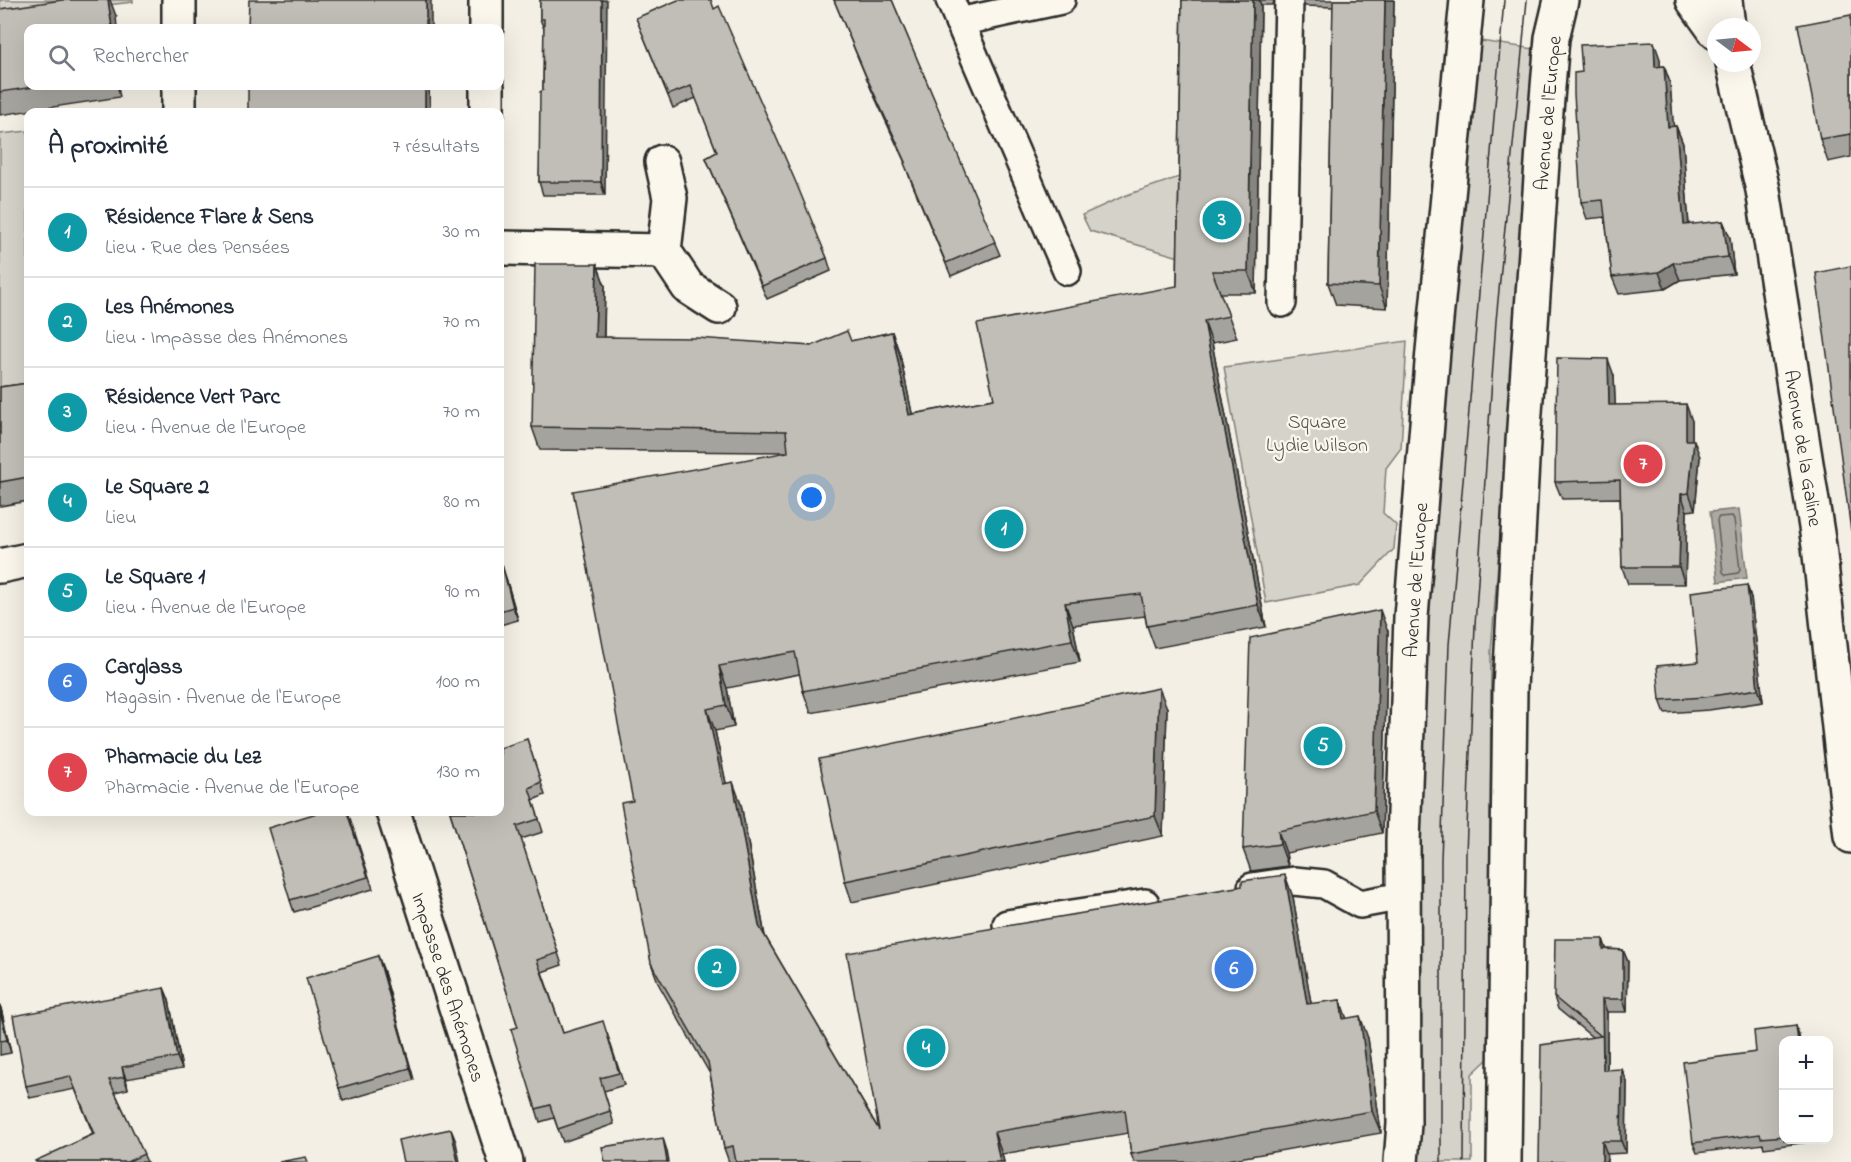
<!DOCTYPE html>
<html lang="fr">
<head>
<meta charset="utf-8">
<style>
  :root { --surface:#fff; --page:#f2f2f3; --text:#1f2937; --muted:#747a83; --line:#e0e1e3; --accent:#d1495b }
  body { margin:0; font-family:"Indie Flower",sans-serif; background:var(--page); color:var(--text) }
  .controls { position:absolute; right:18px; bottom:18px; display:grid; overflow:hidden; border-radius:12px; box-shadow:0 6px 24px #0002 }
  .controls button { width:54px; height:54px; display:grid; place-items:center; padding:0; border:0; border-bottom:2px solid var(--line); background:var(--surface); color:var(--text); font:30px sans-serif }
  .compass { position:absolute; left:1707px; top:18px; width:54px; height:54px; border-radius:50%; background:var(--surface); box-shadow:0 6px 24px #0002; rotate:106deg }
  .you { position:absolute; left:812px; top:498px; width:21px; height:21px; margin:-15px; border:4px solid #fff; border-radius:50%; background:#1a73e8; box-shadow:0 0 0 9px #1a73e833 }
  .badge { display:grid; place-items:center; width:39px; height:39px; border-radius:50%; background:var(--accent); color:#fff; font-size:20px; font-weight:700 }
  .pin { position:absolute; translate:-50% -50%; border:3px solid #fff; box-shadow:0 2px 6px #0006 }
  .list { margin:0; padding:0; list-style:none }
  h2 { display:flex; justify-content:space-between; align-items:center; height:78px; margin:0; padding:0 24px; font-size:26px }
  h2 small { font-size:20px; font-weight:400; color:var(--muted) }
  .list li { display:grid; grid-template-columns:39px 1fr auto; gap:18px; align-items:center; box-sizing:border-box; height:90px; padding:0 24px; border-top:2px solid var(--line) }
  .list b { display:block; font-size:22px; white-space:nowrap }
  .list p { margin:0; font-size:20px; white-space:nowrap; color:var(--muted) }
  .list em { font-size:20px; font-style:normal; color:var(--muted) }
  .icon { flex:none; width:33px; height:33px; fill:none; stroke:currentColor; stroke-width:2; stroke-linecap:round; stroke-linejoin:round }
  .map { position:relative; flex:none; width:1851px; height:1162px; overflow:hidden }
  .search { position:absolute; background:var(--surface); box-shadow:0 6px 24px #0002; left:24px; top:24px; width:480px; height:66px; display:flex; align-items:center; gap:15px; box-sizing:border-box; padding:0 21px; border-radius:12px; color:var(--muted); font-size:22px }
  .panel { position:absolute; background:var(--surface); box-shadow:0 6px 24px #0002; left:24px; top:108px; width:480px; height:708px; border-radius:12px }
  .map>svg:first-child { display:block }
</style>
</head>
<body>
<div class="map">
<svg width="1851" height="1162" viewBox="0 0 1851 1162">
  <rect width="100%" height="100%" fill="#f3efe4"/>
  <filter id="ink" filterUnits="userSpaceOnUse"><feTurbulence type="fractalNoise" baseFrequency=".0167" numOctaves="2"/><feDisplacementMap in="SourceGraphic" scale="12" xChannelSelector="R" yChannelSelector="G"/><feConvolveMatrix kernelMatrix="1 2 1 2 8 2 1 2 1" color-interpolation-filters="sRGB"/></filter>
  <g filter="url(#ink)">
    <!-- green -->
    <g fill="#d5d2c9" stroke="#807e7a" stroke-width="1.5">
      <path d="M0,0h133v2l-133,15z"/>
      <path d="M1480,41l54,8 -18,284 -25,319 -2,406 -17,16v88h-59c1,-107 -2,-215 2,-322 11,-267 35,-533 65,-799z"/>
      <path d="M28,131v265l-28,5v-267z"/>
      <path d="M1179,177v80l-89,-26 -8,-16 42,-19z"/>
      <path d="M1407,341l-6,107 -15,20 -3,45 13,12 -2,24 -34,36 -94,18 -42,-236z"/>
    </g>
    <!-- water -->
    <path fill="#aca9a2" stroke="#787772" stroke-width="1.5" d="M1739,509l8,69 -29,4 -8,-70z"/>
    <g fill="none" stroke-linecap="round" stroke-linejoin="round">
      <!-- shore -->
      <path stroke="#5f5d5b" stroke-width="1.5" d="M1732,516l2,3 6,51 -2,3 -12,2 -3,-3 -6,-52 2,-3z"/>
      <defs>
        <g id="service">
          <path d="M950,0l117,271"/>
          <path d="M959,22l102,-22"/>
          <path d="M1282,303l7,-303"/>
          <path d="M1252,887l42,-6 30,3 36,20 43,-8"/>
          <path d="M1007,924l138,-21"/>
        </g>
        <g id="minor">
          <path d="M486,0v28"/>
          <path d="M1693,0l23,32"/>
          <path d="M1725,0l3,27"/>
          <path d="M179,28v-28"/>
          <path d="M1733,63l30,127 56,356 32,290"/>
          <path d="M487,86v26"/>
          <path d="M179,112v-26"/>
          <path d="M662,162l8,36 -6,53 24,36 31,20"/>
          <path d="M500,248l164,3"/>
          <path d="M0,566l28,-6"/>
          <path d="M393,812l113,350"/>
        </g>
        <g id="primary">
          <path d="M1401,1162l3,-38 -1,-283 8,-224 22,-266 34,-351"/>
          <path d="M1504,1162l6,-474 13,-246 20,-294 9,-110 9,-38"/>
        </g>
      </defs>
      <!-- service casing -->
      <use href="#service" stroke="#2b2b2b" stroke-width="32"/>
      <!-- minor casing -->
      <use href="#minor" stroke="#2b2b2b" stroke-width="38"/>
      <!-- primary casing -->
      <use href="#primary" stroke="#2b2b2b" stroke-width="38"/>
      <!-- service -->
      <use href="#service" stroke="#fbf7ec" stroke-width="27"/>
      <!-- minor -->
      <use href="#minor" stroke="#fbf7ec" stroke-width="33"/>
      <!-- primary -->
      <use href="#primary" stroke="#fbf7ec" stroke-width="33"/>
      <!-- tram -->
      <g stroke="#2b2b2b" stroke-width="1.5">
        <path d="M1441,1162v-303l8,-214 55,-645"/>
        <path d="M1464,1162l2,-308 9,-229 21,-304 31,-321"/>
      </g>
    </g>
    <!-- wall -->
    <g fill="#a5a39d" stroke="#2b2b2b" stroke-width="1.5">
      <path d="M540,0l65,195h-62l-4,-13 4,-92 1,-61 -4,-10z"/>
      <path d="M834,0h58l108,255 -49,21 -42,-100 -4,-13 -34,-74z"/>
      <path d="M1182,0h92l-1,5h-12l-5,288h-36l17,45 -25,5 54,284 -111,21 -8,-22 -2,-10 -72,9 7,37 -269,51 -8,-22 -3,-17 -73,14 7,39 -19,4 11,53 15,20 24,132 114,194 414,-233 18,107 29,-4 6,18 22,20 13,95 -165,29h-82l-3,-8 -3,-21 -126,21 2,8h-275l-5,-14 -14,-74 -51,-89 -8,-22 -18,-162 152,-349 -245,-2 -8,-23 65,-163 8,22 -1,51 207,9 40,-5 41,-9 8,23 12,59 82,-15 183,-113z"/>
      <path d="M1302,0h92l-7,308 -51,-3 -8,-22 5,-276 -28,-1z"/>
      <path d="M0,9l116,7 -88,70h97l-7,2 2,9 -120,18z"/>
      <path d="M714,9l113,249 4,13 -64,28 -56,-129 -5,-12 11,-6 -21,-54 -23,10 -37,-90z"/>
      <path d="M1851,15v142l-23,5 -8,-23z"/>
      <path d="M1660,59v8l4,-1 6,17 3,43h3l7,18 6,81 34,-4 7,17 4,36 -54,6 -15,9 -46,5 -7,-17 -7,-60 -18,2 -6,-17z"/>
      <path d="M1614,376l1,29 77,16v19l8,17 -5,53 -8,1 -2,73h-57l-6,-17 -2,-69 -58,1 -7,-17z"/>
      <path d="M28,383v118l-28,5v-119z"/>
      <path d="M500,566l6,12 12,42 -18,5z"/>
      <path d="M1747,585l4,13 12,104 -54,8 -44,3 -5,-13 38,-38z"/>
      <path d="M1388,632l-6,201 -96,20 2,13 -37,5 -8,-22z"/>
      <path d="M1167,708l-4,128 -311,66 -7,-21z"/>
      <path d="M527,739l18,56 -12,5 10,32 -22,7 41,126 -20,7 21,61h44l17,52 -20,6 10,33 -51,18 -9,-24 -14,4 -4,-13 -18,-82 -68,-215z"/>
      <path d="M348,812l25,77 -79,23 -4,-12z"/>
      <path d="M1603,939l3,10 17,1 5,12 -1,50h-20v57l20,13 -1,71 -19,1v8h-68l53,-125 -34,-28 -4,-12z"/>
      <path d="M378,956l5,13 31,111 -71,21 -4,-13z"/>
      <path d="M164,988l5,12 13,69 -56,10 2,10 -13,3 32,70h-111l57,-28 -18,-45 -45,9 -4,-12z"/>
      <path d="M0,1004l11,49 -11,2z"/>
      <path d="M1796,1026l3,10 -15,5v99h24l1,2 -45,6 -1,-4 -66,9 -4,-10 63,-91z"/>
    </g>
    <!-- shaded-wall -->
    <g fill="#86857f" stroke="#2b2b2b" stroke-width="1.5">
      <path d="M108,0h2l6,16 1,12h-5z"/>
      <rect x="426" y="0" width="5" height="28"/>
      <path d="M602,0h5l-2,195 -4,-13z"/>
      <path d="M1253,0h6l2,5 -5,288 -8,-22z"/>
      <path d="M1385,0h9l-7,308 -8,-22z"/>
      <path d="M1654,42l6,17 1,26 -6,-18z"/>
      <path d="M1664,66l6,17 5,61 -7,-17z"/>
      <path d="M425,86h4l1,26h-5z"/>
      <path d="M1676,126l7,18 7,98 -6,-17z"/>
      <path d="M1723,221l7,17 4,36 -6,-17z"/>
      <path d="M1673,263l7,17 -15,9 -6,-17z"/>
      <path d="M597,264l8,22 -2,73 -8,-22z"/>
      <path d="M1204,321l8,22 54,284 -8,-22z"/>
      <path d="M892,332l8,23 17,82 -8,-22z"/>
      <path d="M1608,359l6,17 2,46 -7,-17z"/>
      <path d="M1686,404l6,17v36l-6,-17z"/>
      <path d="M1694,440l6,17 -5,53 -6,-17z"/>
      <path d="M1681,494l6,17 -2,73 -6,-17z"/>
      <path d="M502,565l4,13 12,42 -5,-13z"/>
      <path d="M1747,585l4,13 12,104 -5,-13z"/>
      <path d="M1065,603l8,22 7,37 -8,-22z"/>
      <path d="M1380,610l8,22 -6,201 -8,-22z"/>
      <path d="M719,666l8,22 7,39 -8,-22z"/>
      <path d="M1159,688l8,20 -4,128 -8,-20z"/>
      <path d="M707,709l8,22 16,75 -8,-22z"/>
      <path d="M733,782l8,22 26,144 -8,-22z"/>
      <path d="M1278,831l8,22 2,13 -8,-22z"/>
      <path d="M1285,875l8,22 22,129 -8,-22z"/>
      <path d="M1603,939l4,12 -4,-2z"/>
      <path d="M1623,950l5,12 -1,50 -4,-13z"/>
      <path d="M378,956l5,13 31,111 -4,-12z"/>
      <path d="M164,988l5,12 13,69 -5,-12z"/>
      <path d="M1602,999l5,13v70l-4,-12z"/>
      <path d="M1340,1000l8,22 -5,-3z"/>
      <path d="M0,1004l11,49 -4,-13 -7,-29z"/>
      <path d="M1360,1016l8,22 13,95 -9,-22z"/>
      <path d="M1796,1026l3,10 1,5h-2z"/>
      <path d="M122,1067l4,12 2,10 -4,-12z"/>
      <path d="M1622,1069l5,13 -1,71 -5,-12z"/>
      <path d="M451,1129l5,13 4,20h-2z"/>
      <path d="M994,1132l8,22 2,8h-4z"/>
      <path d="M663,1138l4,13 2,11h-2z"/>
      <path d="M1602,1141l5,13v8h-5z"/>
    </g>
    <!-- building -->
    <g fill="#c0beb6" stroke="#2b2b2b" stroke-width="1.5">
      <path d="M62,0h46l4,28h-84v58h13l-41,6v-83z"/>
      <path d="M249,0h177v28h-178z"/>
      <path d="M540,0h62l-1,182h-62l1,-90 3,-2 1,-71h-4z"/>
      <path d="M678,0h33l3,9 5,-3 78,179 30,73 -65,28 -56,-128 11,-6 -26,-66 -23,9 -32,-77z"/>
      <path d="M834,0h58l103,242 -49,21 -42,-100 2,-1 -40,-86z"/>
      <path d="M1182,0h71l-5,271h-36l17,45 -25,5 54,284 -111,21 -6,-32 -76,9 7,37 -269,51 -8,-39 -76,14 7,39 -19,4 16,75 10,-2 26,144 120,204 -32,-177 395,-67v-5l43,-6 22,129 33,-4 3,19 17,-3 12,95 -241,43 -6,-44 -131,22 6,30h-264l-3,-16 -9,2 -16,-86 -57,-99 -30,-160 12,-2 -60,-310 215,-39 -2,-21 -254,-4 3,-163h62l-2,73 102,1 114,8 36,-15 4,10 41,-9 17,83 85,-16 -17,-75 200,-38z"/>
      <path d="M1333,0h52l-6,286 -51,-3z"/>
      <path d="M1851,15v119l-31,5 -22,-114z"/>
      <path d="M1654,42l1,25 9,-1 4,61 8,-1 8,99 39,-4 5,36 -55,6 -14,9 -47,5 -9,-77 -22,2 -7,-108v-21l8,-1 -2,-27z"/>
      <rect x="248" y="86" width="177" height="26"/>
      <path d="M1851,266v265l-35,-258z"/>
      <path d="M1557,358l51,1 1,46 77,-1v36h8l-5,53 -8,1 -2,73h-57l-2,-87 -65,2z"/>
      <path d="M28,383v94l-28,5v-95z"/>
      <path d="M502,565l11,42 -13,4v-45z"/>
      <path d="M1747,585l11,104 -53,8 -45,3 -3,-34 41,-4 -7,-70z"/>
      <path d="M1380,610l-6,201 -96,20 2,13 -37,5 7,-211z"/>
      <path d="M1159,688l-4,128 -310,65 -26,-122z"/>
      <path d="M527,739l14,43 -12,6 10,31 -22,7 41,127 -21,7 26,73 40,-12 16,52 -19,5 10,33 -52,18 -8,-24 -14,4 -25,-80 7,-2 -68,-215h50v-64z"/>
      <path d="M320,812h27l21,65 -78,23 -22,-72z"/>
      <path d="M1555,939h48v10l20,1v49h-21l1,71 19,-1 -1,72h-19v21h-63l2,-117 60,-9 -47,-39z"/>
      <path d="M378,956l32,112 -71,20 -33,-110z"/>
      <path d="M164,988l13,69 -55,10 2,10 -15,3 35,74 -17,8h-91l-1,-1 59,-27 -24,-58 -44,10 -13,-70z"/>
      <path d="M0,1011l7,29 -7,1z"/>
      <path d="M1796,1026l2,15h-14v95l-23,2 -1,-4 -67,9 -10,-81 73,-10 -2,-21z"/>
      <path d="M451,1129l7,33h-55l-5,-22z"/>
      <path d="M663,1138l4,24h-62l-3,-15z"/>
      <path d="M306,1157l2,5h-29z"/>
    </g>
  </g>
  <g text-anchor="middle" stroke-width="4.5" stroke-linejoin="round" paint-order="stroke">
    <!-- street labels -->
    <g font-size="20" fill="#2b2b2b" stroke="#fbf7ec">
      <text transform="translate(1547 113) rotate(-85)" y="7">Avenue de l'Europe</text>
      <text transform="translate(1804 448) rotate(81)" y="7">Avenue de la Galine</text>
      <text transform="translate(1415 580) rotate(-86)" y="7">Avenue de l'Europe</text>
      <text transform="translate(449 987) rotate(72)" y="7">Impasse des Anémones</text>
    </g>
    <!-- park labels -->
    <g font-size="20" fill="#565552" stroke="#fbf7ec">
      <text x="1317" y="428">Square<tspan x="1317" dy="23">Lydie Wilson</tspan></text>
    </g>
  </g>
</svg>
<div class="controls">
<button>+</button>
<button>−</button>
</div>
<svg class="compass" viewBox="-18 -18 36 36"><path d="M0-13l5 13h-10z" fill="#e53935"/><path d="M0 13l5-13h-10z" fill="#747a83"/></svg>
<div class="you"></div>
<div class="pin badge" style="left:1004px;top:529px;background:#0f9aa8">1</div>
<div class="pin badge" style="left:717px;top:968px;background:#0f9aa8">2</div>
<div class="pin badge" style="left:1222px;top:220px;background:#0f9aa8">3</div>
<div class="pin badge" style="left:926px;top:1048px;background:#0f9aa8">4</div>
<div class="pin badge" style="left:1323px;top:746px;background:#0f9aa8">5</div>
<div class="pin badge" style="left:1234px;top:969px;background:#3f7fe0">6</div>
<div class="pin badge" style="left:1643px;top:464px;background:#e0444e">7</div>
<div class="search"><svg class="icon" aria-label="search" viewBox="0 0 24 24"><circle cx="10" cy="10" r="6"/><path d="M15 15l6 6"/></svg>Rechercher</div>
<section class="panel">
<h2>À proximité<small>7 résultats</small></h2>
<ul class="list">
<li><span class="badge" style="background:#0f9aa8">1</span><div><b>Résidence Flare &amp; Sens</b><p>Lieu · Rue des Pensées</p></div><em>30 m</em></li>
<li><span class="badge" style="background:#0f9aa8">2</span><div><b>Les Anémones</b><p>Lieu · Impasse des Anémones</p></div><em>70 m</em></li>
<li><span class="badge" style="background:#0f9aa8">3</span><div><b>Résidence Vert Parc</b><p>Lieu · Avenue de l'Europe</p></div><em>70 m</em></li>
<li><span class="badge" style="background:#0f9aa8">4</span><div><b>Le Square 2</b><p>Lieu</p></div><em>80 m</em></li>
<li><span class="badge" style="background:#0f9aa8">5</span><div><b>Le Square 1</b><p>Lieu · Avenue de l'Europe</p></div><em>90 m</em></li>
<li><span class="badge" style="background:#3f7fe0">6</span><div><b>Carglass</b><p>Magasin · Avenue de l'Europe</p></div><em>100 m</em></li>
<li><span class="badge" style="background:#e0444e">7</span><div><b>Pharmacie du Lez</b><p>Pharmacie · Avenue de l'Europe</p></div><em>130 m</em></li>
</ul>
</section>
</div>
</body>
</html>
